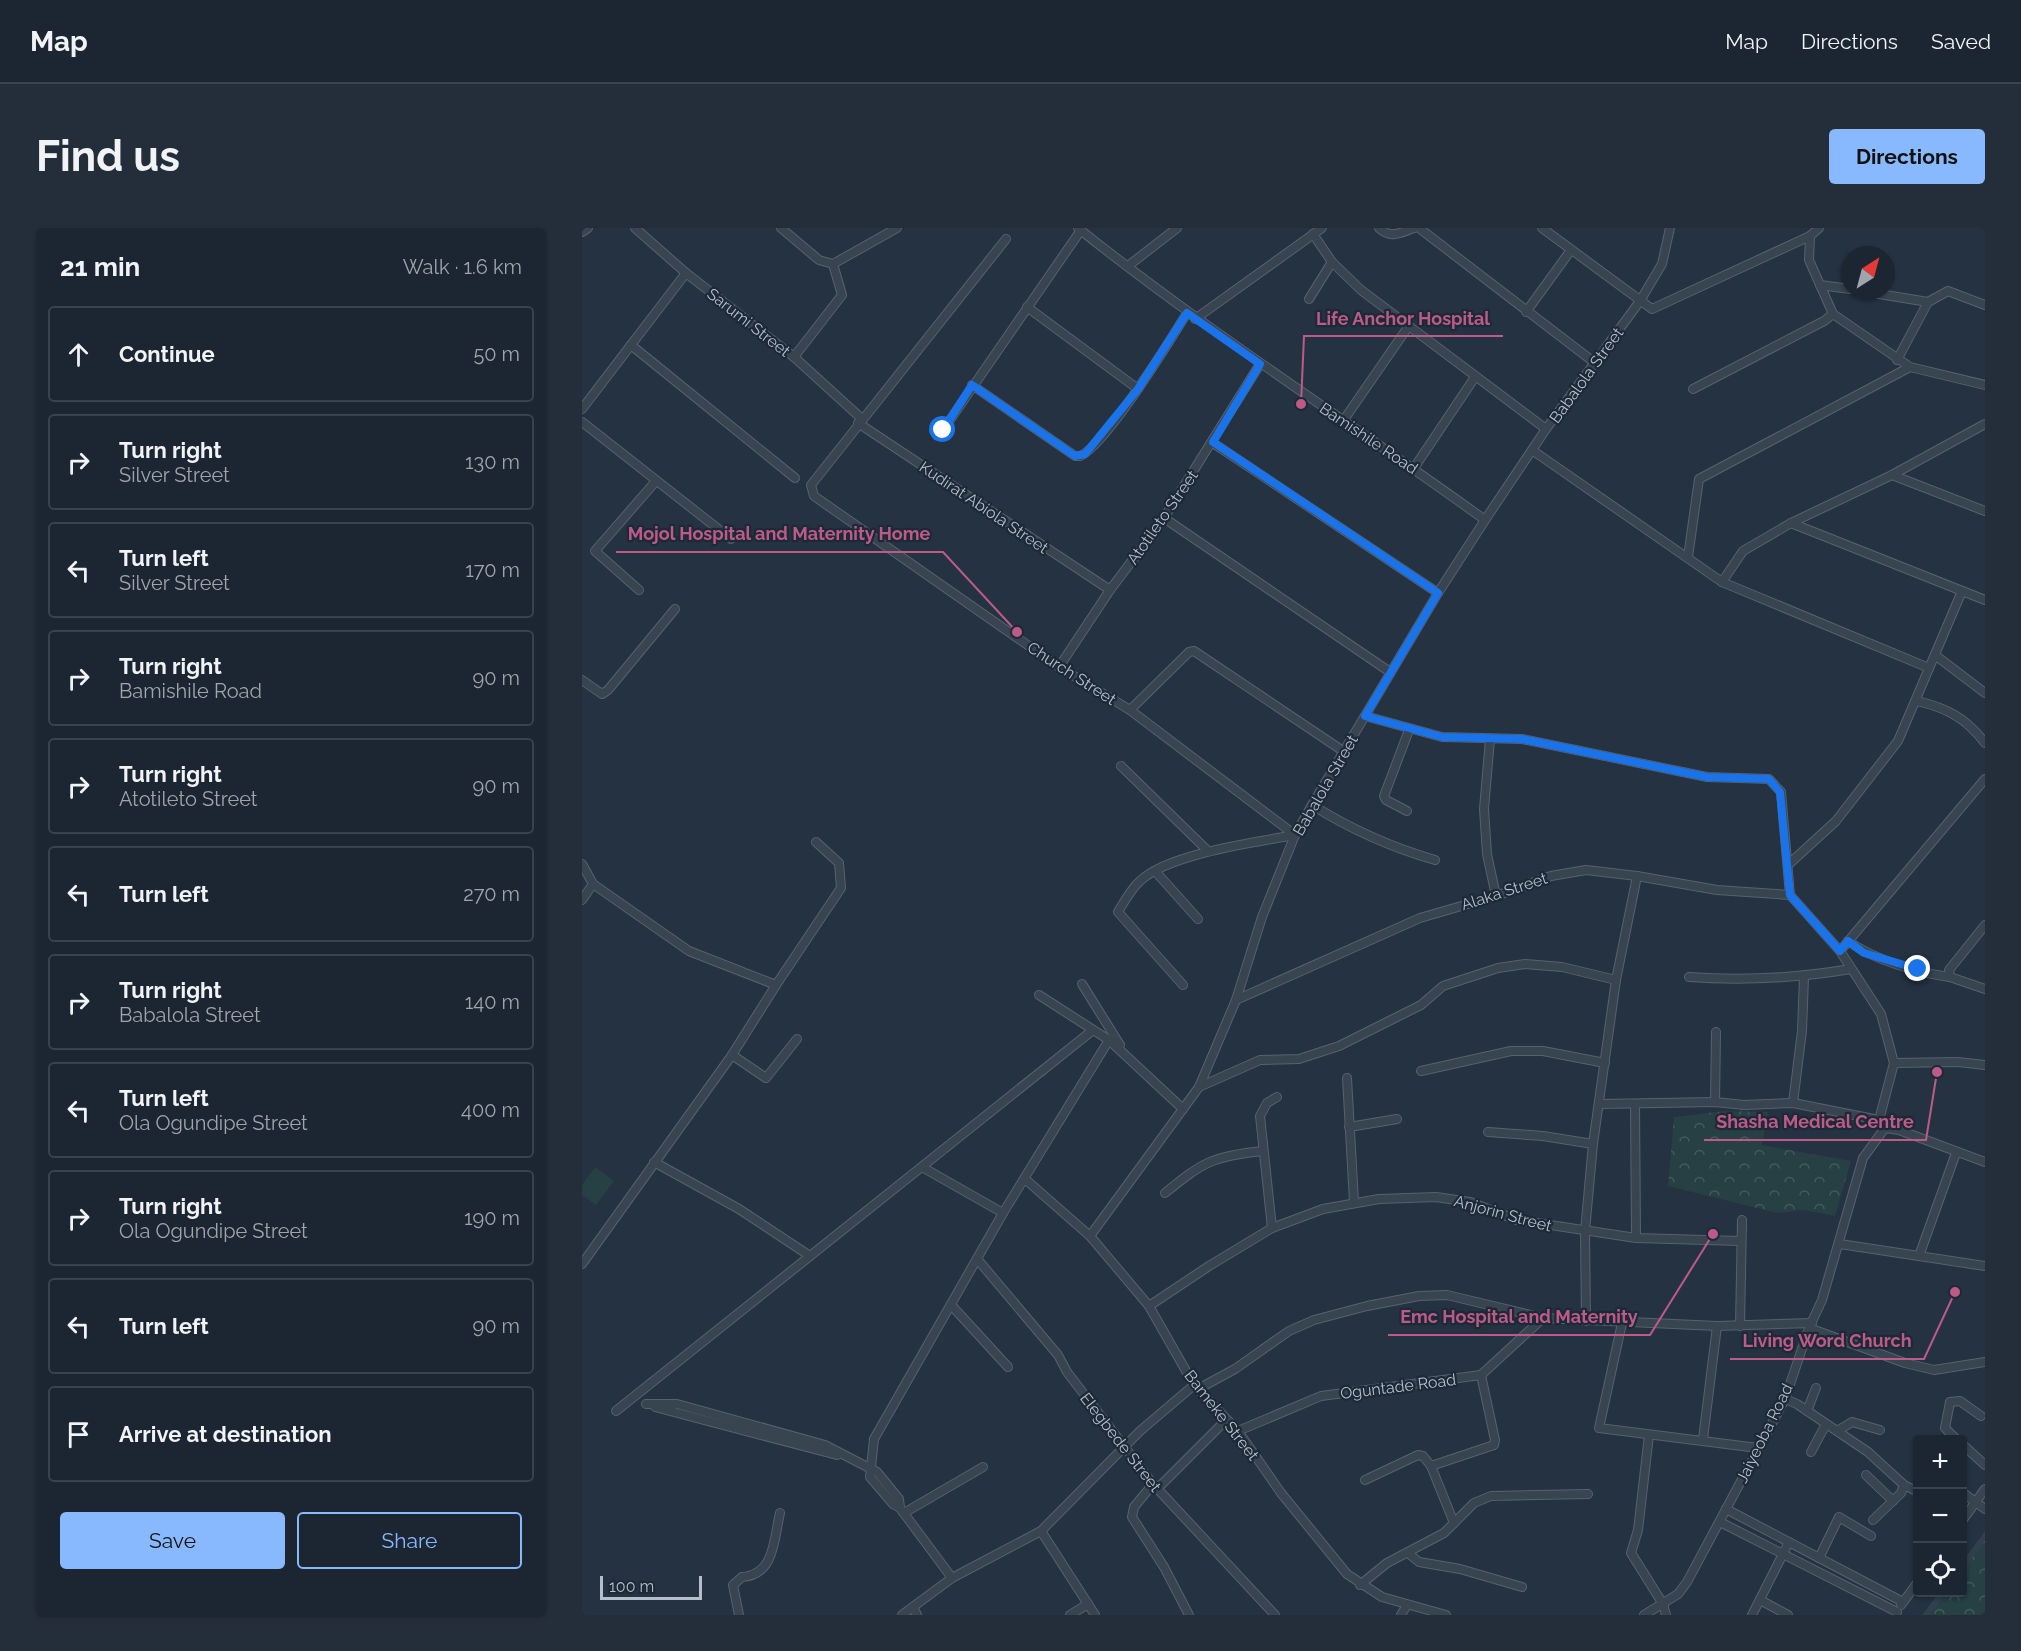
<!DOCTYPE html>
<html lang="en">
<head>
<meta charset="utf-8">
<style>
  :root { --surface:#1b2632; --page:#242e3a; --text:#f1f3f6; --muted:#a0a5ac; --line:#39434d; --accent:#88b9fe }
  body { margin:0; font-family:Raleway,sans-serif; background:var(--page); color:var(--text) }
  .controls { position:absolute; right:18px; bottom:18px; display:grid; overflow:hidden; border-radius:6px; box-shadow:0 2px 4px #0004 }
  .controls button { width:54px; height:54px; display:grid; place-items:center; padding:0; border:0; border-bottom:2px solid var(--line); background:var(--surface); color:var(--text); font:30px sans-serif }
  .compass { position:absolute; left:1259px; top:18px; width:54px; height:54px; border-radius:50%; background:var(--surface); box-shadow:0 2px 4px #0004; rotate:36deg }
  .scale { position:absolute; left:18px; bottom:15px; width:102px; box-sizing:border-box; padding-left:6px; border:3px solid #b5bfcc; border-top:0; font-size:16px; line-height:21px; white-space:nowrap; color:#b5bfcc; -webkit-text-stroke:4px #1d2937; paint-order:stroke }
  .stop { position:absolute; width:18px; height:18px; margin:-14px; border:4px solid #1a73e8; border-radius:50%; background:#fff }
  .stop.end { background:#1a73e8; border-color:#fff; box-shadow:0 2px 6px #0008 }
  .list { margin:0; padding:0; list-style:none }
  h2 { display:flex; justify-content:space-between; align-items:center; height:78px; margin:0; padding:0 24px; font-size:26px }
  h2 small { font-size:20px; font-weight:400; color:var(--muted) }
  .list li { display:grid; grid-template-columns:39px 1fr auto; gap:18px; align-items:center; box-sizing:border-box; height:96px; margin:0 12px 12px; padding:0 12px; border:2px solid var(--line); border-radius:6px }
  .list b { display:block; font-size:22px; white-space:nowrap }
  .list p { margin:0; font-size:20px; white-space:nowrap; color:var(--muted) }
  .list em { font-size:20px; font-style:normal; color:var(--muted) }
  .actions { display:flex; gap:12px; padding:18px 24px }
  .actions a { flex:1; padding:14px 0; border:2px solid var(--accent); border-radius:6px; text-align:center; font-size:21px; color:var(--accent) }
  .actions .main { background:var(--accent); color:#111 }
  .icon { flex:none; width:33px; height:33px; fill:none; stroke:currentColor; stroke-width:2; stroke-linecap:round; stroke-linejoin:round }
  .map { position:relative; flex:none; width:1403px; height:1387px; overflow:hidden; border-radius:6px }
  header { display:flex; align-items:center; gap:36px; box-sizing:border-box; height:84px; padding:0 30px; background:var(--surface); border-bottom:2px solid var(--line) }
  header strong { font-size:28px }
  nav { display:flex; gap:33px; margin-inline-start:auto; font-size:21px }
  .intro { display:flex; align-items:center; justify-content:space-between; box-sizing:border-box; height:144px; padding:0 36px }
  h1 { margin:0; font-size:42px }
  .button { padding:15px 27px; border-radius:6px; background:var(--accent); color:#111; font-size:21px; font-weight:700 }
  main { display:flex; gap:36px; padding:0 36px }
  aside { flex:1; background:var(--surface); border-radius:6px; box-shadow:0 2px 4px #0004 }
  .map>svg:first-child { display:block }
</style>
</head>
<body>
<header>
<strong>Map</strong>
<nav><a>Map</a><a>Directions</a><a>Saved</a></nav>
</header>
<div class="intro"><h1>Find us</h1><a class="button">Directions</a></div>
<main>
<aside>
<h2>21 min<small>Walk · 1.6 km</small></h2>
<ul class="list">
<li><svg class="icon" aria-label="ahead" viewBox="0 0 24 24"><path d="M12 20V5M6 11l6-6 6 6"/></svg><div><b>Continue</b></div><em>50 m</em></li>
<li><svg class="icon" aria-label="right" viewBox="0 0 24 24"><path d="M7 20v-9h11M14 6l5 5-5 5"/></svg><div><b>Turn right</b><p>Silver Street</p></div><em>130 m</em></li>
<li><svg class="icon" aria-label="left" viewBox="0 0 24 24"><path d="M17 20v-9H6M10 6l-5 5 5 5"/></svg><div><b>Turn left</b><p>Silver Street</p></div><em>170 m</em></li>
<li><svg class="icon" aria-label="right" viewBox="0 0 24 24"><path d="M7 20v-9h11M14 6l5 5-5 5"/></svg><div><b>Turn right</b><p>Bamishile Road</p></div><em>90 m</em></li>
<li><svg class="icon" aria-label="right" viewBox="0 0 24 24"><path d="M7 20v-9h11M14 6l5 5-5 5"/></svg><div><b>Turn right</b><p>Atotileto Street</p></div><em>90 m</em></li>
<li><svg class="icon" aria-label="left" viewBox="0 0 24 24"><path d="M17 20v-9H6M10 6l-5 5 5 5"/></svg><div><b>Turn left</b></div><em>270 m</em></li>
<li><svg class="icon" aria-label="right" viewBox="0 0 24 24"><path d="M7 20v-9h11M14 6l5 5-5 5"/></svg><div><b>Turn right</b><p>Babalola Street</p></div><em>140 m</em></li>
<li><svg class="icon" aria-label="left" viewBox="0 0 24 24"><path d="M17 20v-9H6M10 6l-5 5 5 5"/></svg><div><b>Turn left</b><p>Ola Ogundipe Street</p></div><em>400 m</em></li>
<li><svg class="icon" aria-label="right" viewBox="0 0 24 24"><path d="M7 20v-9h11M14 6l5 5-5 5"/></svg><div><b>Turn right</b><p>Ola Ogundipe Street</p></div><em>190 m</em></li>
<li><svg class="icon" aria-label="left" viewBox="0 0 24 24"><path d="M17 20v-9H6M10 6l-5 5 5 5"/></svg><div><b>Turn left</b></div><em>90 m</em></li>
<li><svg class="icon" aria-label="arrive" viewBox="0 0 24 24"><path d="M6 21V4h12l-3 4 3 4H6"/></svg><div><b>Arrive at destination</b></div></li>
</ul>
<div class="actions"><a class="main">Save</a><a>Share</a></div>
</aside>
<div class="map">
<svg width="1403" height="1387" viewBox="0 0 1403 1387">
  <defs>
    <pattern id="forest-crowns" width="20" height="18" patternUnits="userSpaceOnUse" patternTransform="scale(1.5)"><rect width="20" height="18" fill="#264043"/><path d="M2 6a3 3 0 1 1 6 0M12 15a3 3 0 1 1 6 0" fill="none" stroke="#435a5d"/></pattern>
  </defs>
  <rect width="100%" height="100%" fill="#243242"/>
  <!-- airport -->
  <path fill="#323f4f" d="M1403,1303v84h-63l17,-22 23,-1 1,-31z"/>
  <!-- forest -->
  <g fill="url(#forest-crowns)">
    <path d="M1143,883l43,1 -6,33 89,16 -16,55 -31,-6 -27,3 -109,-27 6,-69z"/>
    <path d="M1403,1312v75h-55l16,-22 16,-1 1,-21z"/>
  </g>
  <!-- pitch -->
  <path fill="#264043" d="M13,939l19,14 -18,24 -14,-10v-10z"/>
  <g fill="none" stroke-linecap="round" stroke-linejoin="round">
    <defs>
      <g id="minor">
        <path d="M53,0l51,45 108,84 67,61"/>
        <path d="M199,0l38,32 14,4 9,31 -48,62"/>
        <path d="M496,0c131,105 272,194 407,292"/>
        <path d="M797,0c12,11 21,5 35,0"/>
        <path d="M837,0l176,135"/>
        <path d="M960,0l110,81 158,-73"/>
        <path d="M1237,0l-9,8 -1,24 24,54 77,53 75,18"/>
        <path d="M0,4l6,-4"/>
        <path d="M731,6l19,28 29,28 185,139"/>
        <path d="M424,11l-195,246 3,11 245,171 71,43 165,125"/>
        <path d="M251,36l64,-36"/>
        <path d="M546,38l49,-38"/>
        <path d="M1238,57l30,4"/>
        <path d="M1279,63l67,11"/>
        <path d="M727,71l23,-37"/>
        <path d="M445,79l111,82"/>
        <path d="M944,84l45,-62"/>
        <path d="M613,91l127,-91"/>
        <path d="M49,117l164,133"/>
        <path d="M1315,132l31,-58 20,-11 37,14"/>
        <path d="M390,157l103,71h5c24,-9 91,-117 107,-143"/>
        <path d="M1111,161l131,-68 9,-7"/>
        <path d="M0,181l104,-136"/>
        <path d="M761,193l65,-94"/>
        <path d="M0,194l149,117"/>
        <path d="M276,195l252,167"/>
        <path d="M361,202l138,-200"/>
        <path d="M631,215l225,150"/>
        <path d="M950,222l190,132 207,86"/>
        <path d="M832,240l61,-91"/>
        <path d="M1310,247l93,36"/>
        <path d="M582,290l226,154"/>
        <path d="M1209,295l194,77"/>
        <path d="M1106,329l11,-78 211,-112"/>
        <path d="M1140,354l21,-31 48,-28 101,-48 93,-51"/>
        <path d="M57,362l-44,-39 61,-70"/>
        <path d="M1353,427l50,38"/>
        <path d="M477,439l51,-77 54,-72 96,-154"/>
        <path d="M0,452l20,14 6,-4 67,-81"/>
        <path d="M1335,473c30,7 49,17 68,42"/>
        <path d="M548,482l59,-58 5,-1 149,100"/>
        <path d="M783,488l77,21 80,2 185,38 62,2 12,13 9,103 50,56 41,63 13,49 -15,57"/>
        <path d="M908,511l-6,70 3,45 9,42"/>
        <path d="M539,538l87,85"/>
        <path d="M730,577c40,25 78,42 123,55"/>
        <path d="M825,583l-21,-11 -2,-4 25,-66"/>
        <path d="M0,636l11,20 96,67 87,34"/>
        <path d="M1207,636l47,-43 62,-80 64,-150"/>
        <path d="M573,643l43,48"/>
        <path d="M0,672l11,-16"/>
        <path d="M1403,697l-36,45 1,7 35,12"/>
        <path d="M1266,713c26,19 71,32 102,36"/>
        <path d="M1258,723l145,-172"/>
        <path d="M1107,749c55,4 108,1 162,-8"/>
        <path d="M500,756l38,61"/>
        <path d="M601,757l-65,-73c6,-10 13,-23 22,-31 28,-27 116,-39 155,-46"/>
        <path d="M457,767l70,45 74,69"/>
        <path d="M654,772l184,-82 76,-22 55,-20 35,-6 51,6 80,14 73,5"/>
        <path d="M150,827l34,23 31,-39"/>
        <path d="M1312,835l64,-1 27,3"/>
        <path d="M839,843l90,-20h32l62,12"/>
        <path d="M765,850l7,124"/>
        <path d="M617,859l61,-27 39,-1 40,-13 82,-41 22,-19 55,-18 27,-4 37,3 54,13"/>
        <path d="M1133,874l1,-70"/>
        <path d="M1211,875l9,-72 2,-54"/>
        <path d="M1018,876l115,-2 29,3 49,-2 86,17 2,2"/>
        <path d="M1053,877l1,133"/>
        <path d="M767,899l48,-8"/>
        <path d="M1303,900l14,2 86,32"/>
        <path d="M906,904l55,4 50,8"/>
        <path d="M72,934l85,47 71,47"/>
        <path d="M340,939l81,46"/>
        <path d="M443,951l65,57 59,70 45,79 44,46 43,62 66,81 35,23 64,18"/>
        <path d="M583,965c38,-31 48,-37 98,-42"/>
        <path d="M690,1000l-12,-112 7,-13 10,-6"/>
        <path d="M508,1008l109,-149 37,-87 26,-83 33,-82 17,-30 126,-212 47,-73 61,-91 94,-128 22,-37 8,-36"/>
        <path d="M1258,1016l145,22"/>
        <path d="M1337,1028l37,-103"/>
        <path d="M396,1032l80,95 9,17 86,112 122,131"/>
        <path d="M0,1036l150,-209 44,-70 65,-97 -2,-25 -23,-21"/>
        <path d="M370,1078l56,61"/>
        <path d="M567,1078l60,-40 63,-38 51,-19 56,-10 57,-2 34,5 47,18 119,18 104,3"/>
        <path d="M1004,1093l-1,-90 8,-87 23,-164 21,-104"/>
        <path d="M1040,1095l-23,105 159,20"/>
        <path d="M1158,1098l2,-106"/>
        <path d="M1227,1100l96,35 29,7 51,-8"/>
        <path d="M616,1161l37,-20 54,-38 25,-11 53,-14 52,-10 28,-1 96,23 174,8 95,-3"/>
        <path d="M1203,1171l12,5 71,48 36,33 -3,8 -28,27"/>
        <path d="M64,1176h31l148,41 52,27 22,27 1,9"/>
        <path d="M73,1179l182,48"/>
        <path d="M34,1183l477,-381"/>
        <path d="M1225,1183l9,-23"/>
        <path d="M656,1203l83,-35 160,-21 62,-57"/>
        <path d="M1255,1203l15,-9 28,8"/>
        <path d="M1067,1207l-11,95 -7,23 32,51 3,11"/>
        <path d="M1121,1211l14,-113"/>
        <path d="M1375,1212l-12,-12 5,-26 10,-1 21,15"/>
        <path d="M1380,1216l23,21"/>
        <path d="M1229,1224l15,-28"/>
        <path d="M849,1238l63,-21 1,-5 -14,-65"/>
        <path d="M1284,1247l27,26"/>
        <path d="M783,1252l53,-25 5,1 8,10 23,57"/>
        <path d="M571,1256l-19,23 -2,10 32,50 25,48"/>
        <path d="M1322,1257l14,7"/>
        <path d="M575,1261l69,-69"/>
        <path d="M1380,1264l23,17"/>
        <path d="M1144,1281l177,93"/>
        <path d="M322,1285l79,-46"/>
        <path d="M1380,1293l23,-32"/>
        <path d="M1138,1294l177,90"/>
        <path d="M459,1303l54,84"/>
        <path d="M826,1325l11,9 41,7 62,18"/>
        <path d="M1237,1330l20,-41 32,19"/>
        <path d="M370,1350l-52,-70 -7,-4 -23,-27 4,-38 129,-226 106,-173"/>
        <path d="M778,1357l27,-22 57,-30 30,-30 17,-7 97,-2"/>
        <path d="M1178,1372l28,15"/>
        <path d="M1319,1377l17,-23"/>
        <path d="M331,1379l4,8"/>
        <path d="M157,1387l-6,-30 9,-8c33,-2 32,-39 38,-64"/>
        <path d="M320,1387l50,-37 89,-47 99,-100 54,-46"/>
        <path d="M488,1387l18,-11"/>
        <path d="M819,1387l6,-10"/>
        <path d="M1062,1387l34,-21 9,-12 98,-183 24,-71 13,-28 41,-142 22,-30"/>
        <path d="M1170,1387l37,-73"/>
      </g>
    </defs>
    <!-- minor casing -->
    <use href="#minor" stroke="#56626f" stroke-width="10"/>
    <!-- minor -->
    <use href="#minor" stroke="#394451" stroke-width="8"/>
  </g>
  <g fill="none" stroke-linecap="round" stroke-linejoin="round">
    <!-- route -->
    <path stroke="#1a73e8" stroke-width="8" d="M361,202l29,-45 103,71 10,-2 53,-65 49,-76 73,51 -47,78 225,151 -73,123 77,21 80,2 185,38 62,2 11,13 10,103 50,56 8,-10 16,12 54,16"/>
  </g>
  <g text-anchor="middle" stroke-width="4.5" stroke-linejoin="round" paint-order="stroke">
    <!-- street labels -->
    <g font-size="16" fill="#b5bfcc" stroke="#1d2937">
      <text transform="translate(167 94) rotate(38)" y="6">Sarumi Street</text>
      <text transform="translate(1004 147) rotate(-54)" y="6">Babalola Street</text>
      <text transform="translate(787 210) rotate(34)" y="6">Bamishile Road</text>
      <text transform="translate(402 279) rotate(34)" y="6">Kudirat Abiola Street</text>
      <text transform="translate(580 289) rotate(-55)" y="6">Atotileto Street</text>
      <text transform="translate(490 445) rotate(33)" y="6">Church Street</text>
      <text transform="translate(743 557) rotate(-60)" y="6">Babalola Street</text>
      <text transform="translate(922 663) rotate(-18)" y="6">Alaka Street</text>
      <text transform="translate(921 985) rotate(15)" y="6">Anjorin Street</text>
      <text transform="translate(816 1158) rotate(-7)" y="6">Oguntade Road</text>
      <text transform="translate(640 1187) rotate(52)" y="6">Bameke Street</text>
      <text transform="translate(1182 1205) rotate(-64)" y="6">Jaiyeoba Road</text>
      <text transform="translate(539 1214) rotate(52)" y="6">Elegbede Street</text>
    </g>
  </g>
  <!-- callouts -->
  <path fill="none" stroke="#bd5b88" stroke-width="2" d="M719 176L722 108H921M435 404L361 324H34M1355 844L1344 912H1122M1131 1006L1068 1107H806M1373 1064L1342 1131H1148"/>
  <g fill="#bd5b88" stroke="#1d2937" stroke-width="2">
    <circle cx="719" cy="176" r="6"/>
    <circle cx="435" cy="404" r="6"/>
    <circle cx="1355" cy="844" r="6"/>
    <circle cx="1131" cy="1006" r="6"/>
    <circle cx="1373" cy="1064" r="6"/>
  </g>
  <g font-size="18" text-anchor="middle" font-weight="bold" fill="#bd5b88" stroke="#1d2937" stroke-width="4.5" stroke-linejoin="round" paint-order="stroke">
    <text x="821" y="97">Life Anchor Hospital</text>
    <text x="197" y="312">Mojol Hospital and Maternity Home</text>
    <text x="1233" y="900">Shasha Medical Centre</text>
    <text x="937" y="1095">Emc Hospital and Maternity</text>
    <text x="1245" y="1119">Living Word Church</text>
  </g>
</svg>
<div class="controls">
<button>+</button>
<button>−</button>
<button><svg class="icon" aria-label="locate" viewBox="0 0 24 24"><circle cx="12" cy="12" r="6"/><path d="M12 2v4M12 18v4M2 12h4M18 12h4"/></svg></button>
</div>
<svg class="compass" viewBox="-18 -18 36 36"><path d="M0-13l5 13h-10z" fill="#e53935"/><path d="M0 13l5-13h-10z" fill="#a0a5ac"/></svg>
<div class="scale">100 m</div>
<div class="stop" style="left:361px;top:202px"></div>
<div class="stop end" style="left:1336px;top:741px"></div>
</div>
</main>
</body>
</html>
